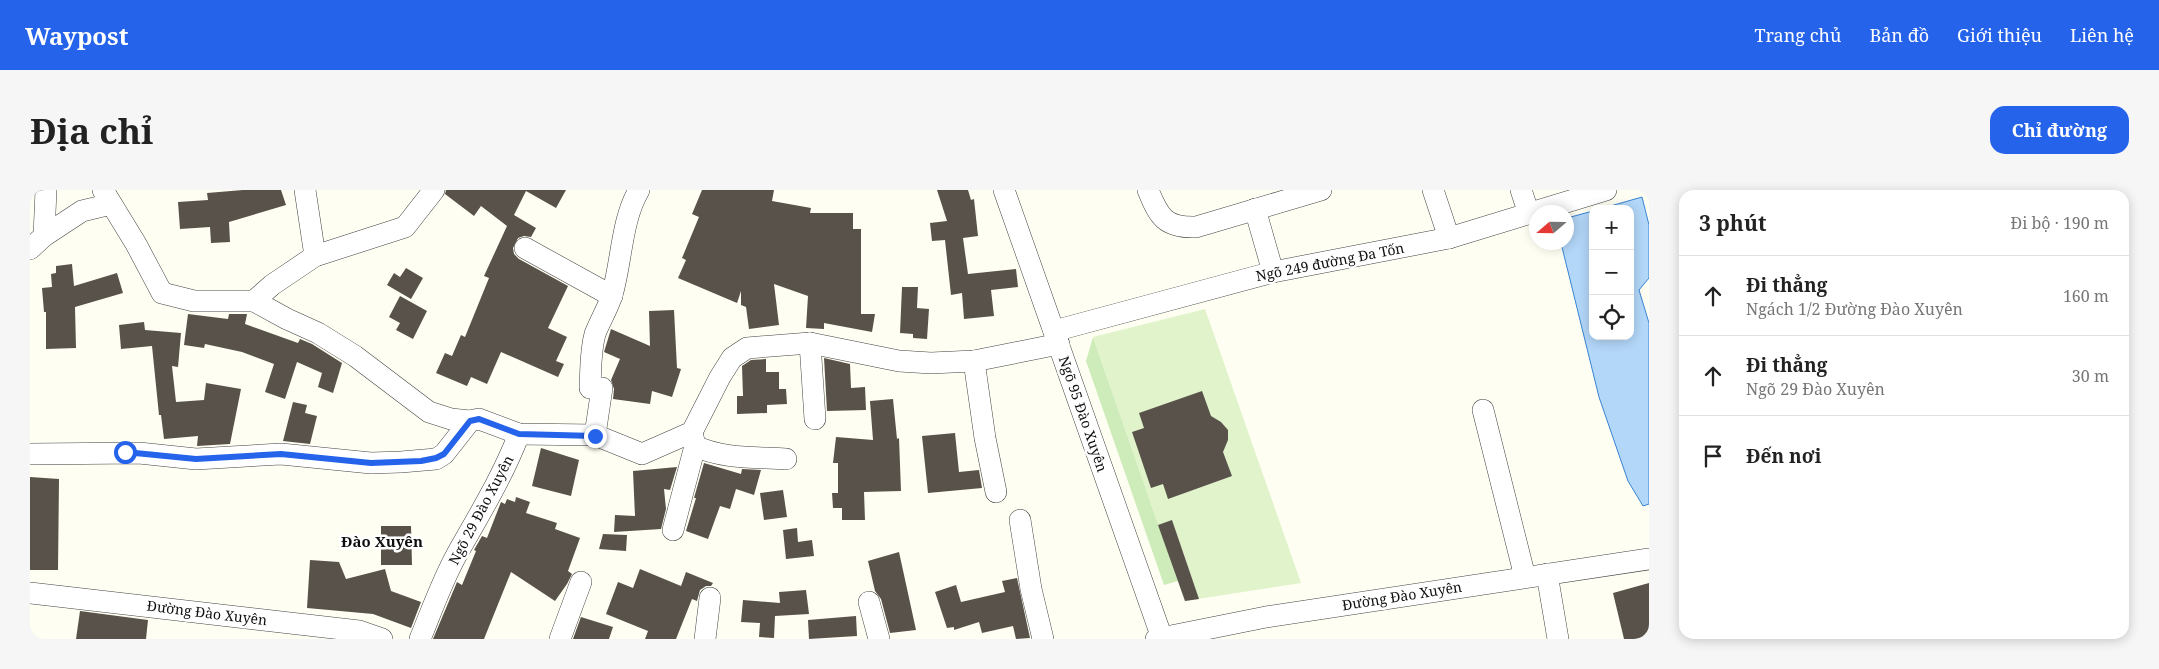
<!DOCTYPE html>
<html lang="vi">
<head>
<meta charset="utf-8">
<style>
  :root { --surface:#fff; --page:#f6f6f6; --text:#222; --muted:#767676; --line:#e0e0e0; --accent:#2563eb }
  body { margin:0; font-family:"Noto Serif",serif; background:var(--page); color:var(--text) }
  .controls { position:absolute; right:15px; top:15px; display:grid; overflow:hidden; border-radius:10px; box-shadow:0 2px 12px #0003 }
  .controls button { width:45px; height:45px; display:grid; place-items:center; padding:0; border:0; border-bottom:1px solid var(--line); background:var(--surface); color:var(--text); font:25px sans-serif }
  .compass { position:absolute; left:1499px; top:15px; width:45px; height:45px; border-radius:50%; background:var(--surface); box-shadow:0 2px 12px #0003; rotate:250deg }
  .stop { position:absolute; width:15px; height:15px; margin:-11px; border:4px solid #2563eb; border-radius:50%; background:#fff }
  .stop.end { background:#2563eb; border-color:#fff; box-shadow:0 1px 5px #0008 }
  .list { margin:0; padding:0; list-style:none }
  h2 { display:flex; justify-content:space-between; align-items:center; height:65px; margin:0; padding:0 20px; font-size:21px }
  h2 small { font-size:16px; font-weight:400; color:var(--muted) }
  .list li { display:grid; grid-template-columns:32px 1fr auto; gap:15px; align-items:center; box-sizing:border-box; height:80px; padding:0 20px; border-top:1px solid var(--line) }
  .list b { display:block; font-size:19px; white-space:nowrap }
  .list p { margin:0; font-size:16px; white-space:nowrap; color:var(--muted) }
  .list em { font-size:16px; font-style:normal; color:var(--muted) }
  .icon { flex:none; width:28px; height:28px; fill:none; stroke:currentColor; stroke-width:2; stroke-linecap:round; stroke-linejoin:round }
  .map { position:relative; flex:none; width:1619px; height:449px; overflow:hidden; border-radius:15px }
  header { display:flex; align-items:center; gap:30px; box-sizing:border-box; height:70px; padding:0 25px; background:var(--accent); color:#fff }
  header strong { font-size:24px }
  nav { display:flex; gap:28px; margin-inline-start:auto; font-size:18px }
  .intro { display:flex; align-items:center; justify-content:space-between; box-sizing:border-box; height:120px; padding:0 30px }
  h1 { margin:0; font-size:35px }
  .button { padding:12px 22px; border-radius:15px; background:var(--accent); color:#fff; font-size:18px; font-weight:700 }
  main { display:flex; gap:30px; padding:0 30px }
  aside { flex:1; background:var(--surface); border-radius:15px; box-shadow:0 2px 12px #0003 }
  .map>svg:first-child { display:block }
</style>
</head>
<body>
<header>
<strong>Waypost</strong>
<nav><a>Trang chủ</a><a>Bản đồ</a><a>Giới thiệu</a><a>Liên hệ</a></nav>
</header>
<div class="intro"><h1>Địa chỉ</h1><a class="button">Chỉ đường</a></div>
<main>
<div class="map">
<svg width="1619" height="449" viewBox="0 0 1619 449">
  <rect width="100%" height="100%" fill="#fffef2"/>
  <!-- green -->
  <path fill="#cdecb9" d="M1063,147l85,244 -14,4 -78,-224z"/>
  <!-- pitch -->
  <path fill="#e0f3cb" d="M1175,119l96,274 -116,18 -92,-264z"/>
  <!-- water -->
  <path fill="#b3d7f9" stroke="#3783d4" d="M1612,7l7,28v53l-10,12 10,33v181l-6,2 -15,-25 -29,-84 -38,-154 5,-1 1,-24 26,-7v125h37v-127h-30z"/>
  <!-- building -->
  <g fill="#59524b">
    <path d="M213,0h38l5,15 -57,17 1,20 -19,1 -1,-16 -30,2 -2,-27 30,-2 -1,-7z"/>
    <path d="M416,0h120l-10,18 -30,-17 -12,24 22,13 -5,9 -7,-1 -6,2 -5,10 1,6 5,5 49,27 -20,42 19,9 -11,24 8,3 -6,13 -57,-25 -14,32 -16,-7 -4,9 -31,-13 9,-20 7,3 9,-21 4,2 24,-59 -5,-2 23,-50 -26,-20 -7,10 -29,-22z"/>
    <path d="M672,0h72l-2,11 39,7 -1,5h43v16h8v85h14l-3,18 -48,-9v6l-18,-1 2,-32 -34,-12 5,41 -30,4 -3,-22 -5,-2v-14l-4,12 -59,-25 8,-18 -4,-2 17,-41 -7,-3z"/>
    <path d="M907,0h31l3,10 3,-1 4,37 -15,2 5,36 48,-5 2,18 -27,3 3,26 -30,3 -2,-26 -11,2 -6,-55 -13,1 -2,-18 17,-2z"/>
    <path d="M42,74l2,22 43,-13 6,20 -48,14 1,41 -30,1v-37h-2l-2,-24 10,-1 -1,-13 5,-1v-7z"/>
    <path d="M376,78l17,10 -12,21 -24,-14 7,-12 6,4z"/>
    <path d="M872,97h16l-1,21 12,1 -2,30 -14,-1v-4l-13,-1z"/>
    <path d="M370,106l27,15 -14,28 -17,-9 4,-7 -11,-6z"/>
    <path d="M644,120l3,58 4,1 -9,28 -20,-6 -2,13 -37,-5 1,-10 -3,-9 9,-21 -16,-7 7,-23 39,17 -1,-35z"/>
    <path d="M158,124l40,5 1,-5h18l-2,10 53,19 2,-4 12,5 30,19 -9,30 -15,-6 4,-14 -25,-11 -12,37 -20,-7 9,-28 -32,-12 -37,-8 -1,4 -20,-3z"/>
    <path d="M114,132l1,8 36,3 -3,34 -6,-1 4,36 28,-2 2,-17 35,6 -11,55 -33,2 1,-10 -34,3 -3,-24h-2l-7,-69 -31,3 -2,-24z"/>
    <path d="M794,168l26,6 1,24 14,-1 1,23 -39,1z"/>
    <path d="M736,169v13h13v17h7l1,15 -20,1v8l-30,1v-18h6l-1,-30 9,-6z"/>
    <path d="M1172,201l9,25 10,6 7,8v10l-5,12 9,24 -64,23 -5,-15 -12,4 -19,-56 12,-4 -5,-15z"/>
    <path d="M863,209l4,40 2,-1 2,53 -37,1 1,28h-23v-12h-9l-1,-15h6v-30h-5l3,-26 37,3 -3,-39z"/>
    <path d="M263,212l14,3 -2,8 12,3 -7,28 -27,-3z"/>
    <path d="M925,243l4,39 20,-2 3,18 -54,5 -6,-57z"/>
    <path d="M511,258l38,12 -8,36 -39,-10z"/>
    <path d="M674,273l37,11 1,-5 19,1 -7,25 -18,-6 -6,20 -10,-3 -12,33 -22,-8 10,-33h-2z"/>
    <path d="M647,277l-7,23 -6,-1 2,20 -5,20 -47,3 1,-17 20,1 -2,-45z"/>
    <path d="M0,287l29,2 -1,91h-28z"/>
    <path d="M753,300l4,27 -23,3 -4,-27z"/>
    <path d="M486,307l14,5 -4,11 31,10 -2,6 25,9 -12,33 4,3 -5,10 -12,17 -44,-29 -27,67h-51l24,-57 5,3 14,-34 -2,-1 8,-14 5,2 14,-36 4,2 2,-5 8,3z"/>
    <path d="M1142,330l27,79 -14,2 -27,-76z"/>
    <path d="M351,336h30l1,39h-31z"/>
    <path d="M767,338l1,14 14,-2 2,16 -28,3 -3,-29z"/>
    <path d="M573,344l24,1 -1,16 -27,-2z"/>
    <path d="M869,362l17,78 -26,3 -9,-34 -6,-8 -7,-30z"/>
    <path d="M280,370l29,2 7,17 39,-10 6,22 30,11 -10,26 -38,-14 -66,-6z"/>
    <path d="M610,379l41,17 5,-14 27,11 -2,3h-5l-6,4 -3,11 -5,-2 -16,40h-31l3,-8 -42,-17 12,-32 15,6z"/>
    <path d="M987,388l13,60 -14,1 -3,-13 -31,7 -3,-11 -25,8v-3l-7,1 -12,-36 21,-7 5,17 44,-10 -3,-11z"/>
    <path d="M1619,393v56h-25l-11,-46z"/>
    <path d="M776,400l3,24 -34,2 -1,22 -15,-1 1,-14 -19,-1 2,-22 37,3 -1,-11z"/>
    <path d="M50,421l68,9 -2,19h-70z"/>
    <path d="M826,426l1,20 -48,3 -1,-19z"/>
    <path d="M551,427l32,10 -4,12h-36z"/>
  </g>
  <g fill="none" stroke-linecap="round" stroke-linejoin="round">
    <defs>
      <g id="minor">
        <path d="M73,0l33,54 26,49 32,8h60l33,18 31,14 37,23 74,56 22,7 19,2"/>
        <path d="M275,0l10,66"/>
        <path d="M974,0l158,448"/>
        <path d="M1118,0c11,27 17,38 48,37l125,-37"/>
        <path d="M1403,0l16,48"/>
        <path d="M1491,0l8,24"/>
        <path d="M1225,19l18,63"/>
        <path d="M14,46l38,-25 29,-7"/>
        <path d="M495,58l87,48"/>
        <path d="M0,59l14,-13 2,-46"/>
        <path d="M224,111l18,-16 43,-29 90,-29 29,-37"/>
        <path d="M1024,141l219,-59 176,-34 157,-48"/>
        <path d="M780,153l5,76"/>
        <path d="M944,171l11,77 11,54"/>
        <path d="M1453,220l42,167"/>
        <path d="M565,245l7,-47h-12c1,-18 0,-36 5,-54 5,-13 13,-26 17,-39 10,-34 9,-74 27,-105"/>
        <path d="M665,256c28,13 61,11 91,13"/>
        <path d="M0,264l109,-1 57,6 85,-5 90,9 30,-1 35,-3 8,-5 26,-33 9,-2 40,15 76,1 47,19 50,-22 28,-55 12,-19 15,-10 63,-5 89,18 32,2 43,-2 85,-17"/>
        <path d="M990,330l11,69 12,50"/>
        <path d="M643,340l22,-84 -3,-14"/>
        <path d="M1517,384l11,65"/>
        <path d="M0,403l329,38 23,8"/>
        <path d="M839,412l10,37"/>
        <path d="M390,449c12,-29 22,-58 37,-85 22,-39 46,-78 62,-120"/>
        <path d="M530,449l21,-57"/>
        <path d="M675,449l5,-41"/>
        <path d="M1126,449l110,-22 383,-58"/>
      </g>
    </defs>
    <!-- minor casing -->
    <use href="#minor" stroke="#424242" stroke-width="22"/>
    <!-- minor -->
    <use href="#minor" stroke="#fff" stroke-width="21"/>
  </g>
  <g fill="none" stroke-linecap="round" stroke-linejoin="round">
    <!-- route -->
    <path stroke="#2563eb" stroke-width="6" d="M95,262l71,7 85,-5 90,9 50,-2 15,-3 8,-4 26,-33 9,-2 40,15 76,2"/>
  </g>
  <g text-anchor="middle" stroke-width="5" stroke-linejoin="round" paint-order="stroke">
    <!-- street labels -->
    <g font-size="14" fill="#0f0f0f" stroke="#fff">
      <text transform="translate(1300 72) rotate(-11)" y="5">Ngõ 249 đường Đa Tốn</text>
      <text transform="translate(1053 224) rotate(71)" y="5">Ngõ 95 Đào Xuyên</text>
      <text transform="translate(451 320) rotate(-62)" y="5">Ngõ 29 Đào Xuyên</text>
      <text transform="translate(1372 406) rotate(-9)" y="5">Đường Đào Xuyên</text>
      <text transform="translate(177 423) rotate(7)" y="5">Đường Đào Xuyên</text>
    </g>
    <!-- neighbourhood labels -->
    <g font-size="15" font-weight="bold" fill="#0f0f0f" stroke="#fff">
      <text x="352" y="357">Đào Xuyên</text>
    </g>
  </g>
</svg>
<div class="controls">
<button>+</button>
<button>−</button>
<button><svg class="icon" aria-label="locate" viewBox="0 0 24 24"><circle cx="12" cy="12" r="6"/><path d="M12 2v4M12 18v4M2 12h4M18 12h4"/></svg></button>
</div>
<svg class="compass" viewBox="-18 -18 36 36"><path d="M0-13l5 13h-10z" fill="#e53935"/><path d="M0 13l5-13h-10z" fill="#767676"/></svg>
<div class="stop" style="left:95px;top:262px"></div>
<div class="stop end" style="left:565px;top:246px"></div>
</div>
<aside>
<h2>3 phút<small>Đi bộ · 190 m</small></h2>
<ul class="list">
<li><svg class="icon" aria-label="ahead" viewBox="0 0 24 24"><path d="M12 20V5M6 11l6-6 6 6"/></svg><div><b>Đi thẳng</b><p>Ngách 1/2 Đường Đào Xuyên</p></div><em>160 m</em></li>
<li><svg class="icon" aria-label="ahead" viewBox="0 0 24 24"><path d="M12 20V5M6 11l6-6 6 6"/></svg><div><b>Đi thẳng</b><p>Ngõ 29 Đào Xuyên</p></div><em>30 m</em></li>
<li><svg class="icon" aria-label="arrive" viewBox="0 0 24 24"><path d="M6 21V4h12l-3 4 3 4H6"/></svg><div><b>Đến nơi</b></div></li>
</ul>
</aside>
</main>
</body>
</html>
